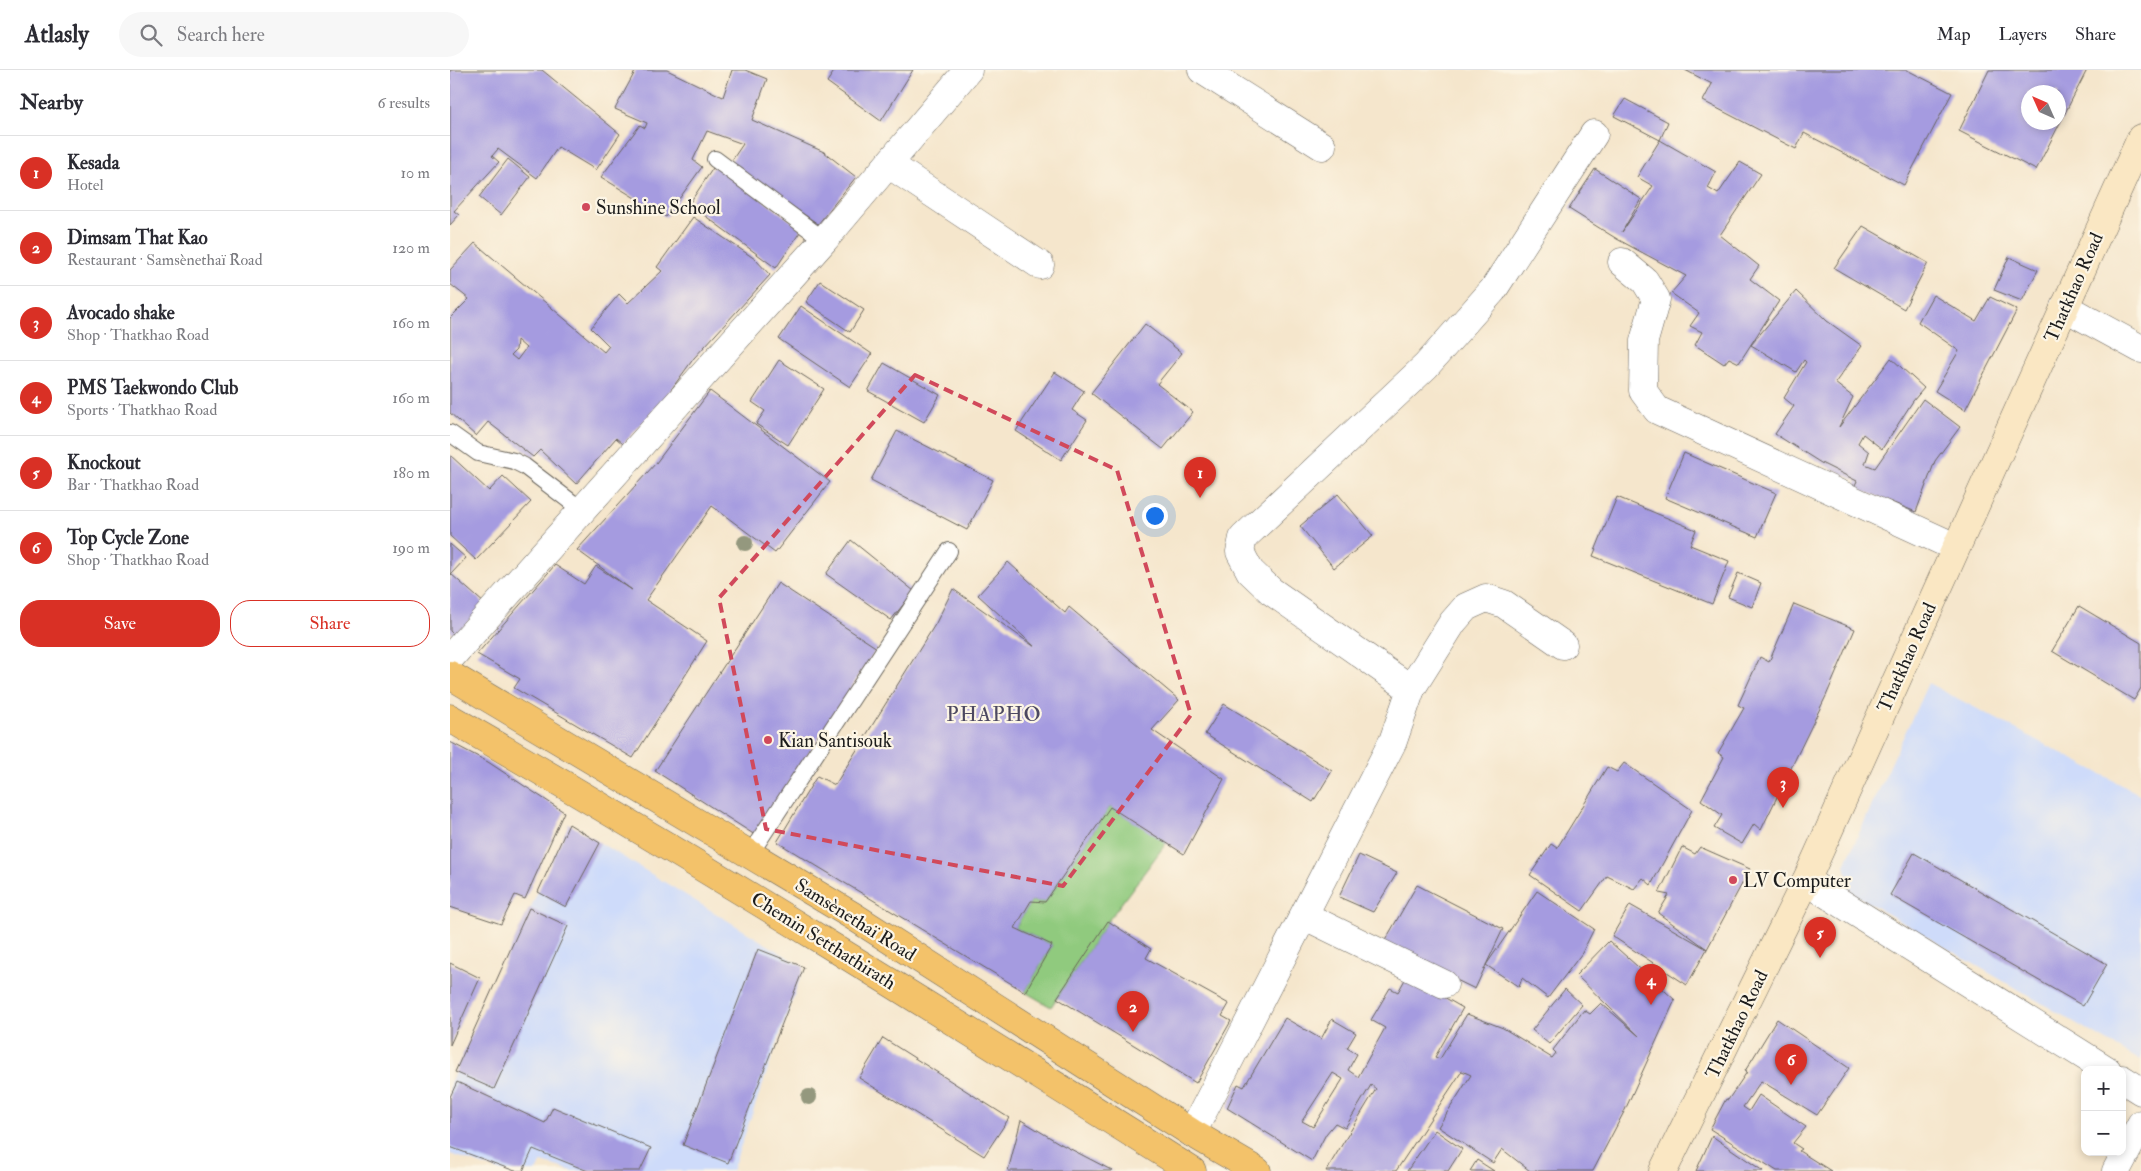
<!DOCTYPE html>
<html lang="en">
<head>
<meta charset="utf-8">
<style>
  :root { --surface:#fff; --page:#f7f7f7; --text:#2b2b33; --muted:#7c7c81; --line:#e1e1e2; --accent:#d93025 }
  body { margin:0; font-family:"IM FELL Double Pica",serif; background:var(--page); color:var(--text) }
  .controls { position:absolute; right:15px; bottom:15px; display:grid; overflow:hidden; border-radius:10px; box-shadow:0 2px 8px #0003 }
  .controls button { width:45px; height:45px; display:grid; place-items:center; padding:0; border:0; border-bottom:1px solid var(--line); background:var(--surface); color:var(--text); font:25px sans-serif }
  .compass { position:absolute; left:1571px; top:15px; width:45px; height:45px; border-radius:50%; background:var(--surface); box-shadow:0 2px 8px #0003; rotate:315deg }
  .you { position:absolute; left:704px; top:445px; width:18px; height:18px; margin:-12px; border:4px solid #fff; border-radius:50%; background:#1a73e8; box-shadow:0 0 0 8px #1a73e833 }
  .badge { display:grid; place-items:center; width:32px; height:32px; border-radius:50%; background:var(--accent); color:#fff; font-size:16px; font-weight:700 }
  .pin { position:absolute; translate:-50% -41px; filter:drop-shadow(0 1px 2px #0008) }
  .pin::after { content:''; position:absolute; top:26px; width:18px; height:15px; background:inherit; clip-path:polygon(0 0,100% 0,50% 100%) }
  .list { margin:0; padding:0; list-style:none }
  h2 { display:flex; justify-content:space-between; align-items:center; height:65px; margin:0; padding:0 20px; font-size:21px }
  h2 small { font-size:16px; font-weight:400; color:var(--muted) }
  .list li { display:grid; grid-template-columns:32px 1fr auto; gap:15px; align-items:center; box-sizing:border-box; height:75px; padding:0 20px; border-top:1px solid var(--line) }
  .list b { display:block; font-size:19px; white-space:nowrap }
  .list p { margin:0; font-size:16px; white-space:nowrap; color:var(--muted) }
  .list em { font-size:16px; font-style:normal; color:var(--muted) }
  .actions { display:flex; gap:10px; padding:15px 20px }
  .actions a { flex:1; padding:11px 0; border:1px solid var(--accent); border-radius:20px; text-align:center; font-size:18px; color:var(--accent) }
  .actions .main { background:var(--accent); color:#fff }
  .icon { flex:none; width:28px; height:28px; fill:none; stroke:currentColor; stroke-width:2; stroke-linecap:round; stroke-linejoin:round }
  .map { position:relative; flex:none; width:1691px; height:1101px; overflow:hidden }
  header { display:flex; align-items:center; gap:30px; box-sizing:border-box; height:70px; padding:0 25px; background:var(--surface); border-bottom:1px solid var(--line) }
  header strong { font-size:24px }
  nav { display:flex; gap:28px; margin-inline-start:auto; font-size:18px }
  .search { width:350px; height:45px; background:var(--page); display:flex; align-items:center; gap:12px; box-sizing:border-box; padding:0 18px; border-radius:28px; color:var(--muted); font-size:19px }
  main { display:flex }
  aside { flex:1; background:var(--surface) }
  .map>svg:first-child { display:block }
</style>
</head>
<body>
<header>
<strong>Atlasly</strong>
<div class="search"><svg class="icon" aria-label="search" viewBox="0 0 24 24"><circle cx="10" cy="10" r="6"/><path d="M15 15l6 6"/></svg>Search here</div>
<nav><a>Map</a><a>Layers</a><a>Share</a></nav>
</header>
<main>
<aside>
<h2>Nearby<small>6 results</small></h2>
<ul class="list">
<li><span class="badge">1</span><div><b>Kesada</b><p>Hotel</p></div><em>10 m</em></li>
<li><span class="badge">2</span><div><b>Dimsam That Kao</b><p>Restaurant · Samsènethaï Road</p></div><em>120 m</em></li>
<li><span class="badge">3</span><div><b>Avocado shake</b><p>Shop · Thatkhao Road</p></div><em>160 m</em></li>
<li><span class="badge">4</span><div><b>PMS Taekwondo Club</b><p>Sports · Thatkhao Road</p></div><em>160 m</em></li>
<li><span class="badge">5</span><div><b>Knockout</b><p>Bar · Thatkhao Road</p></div><em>180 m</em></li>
<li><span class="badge">6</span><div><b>Top Cycle Zone</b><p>Shop · Thatkhao Road</p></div><em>190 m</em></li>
</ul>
<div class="actions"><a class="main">Save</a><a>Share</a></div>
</aside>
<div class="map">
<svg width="1691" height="1101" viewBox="0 0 1691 1101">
  <rect width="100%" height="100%" fill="#fcf5e5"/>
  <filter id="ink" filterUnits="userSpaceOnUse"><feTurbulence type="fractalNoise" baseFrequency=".02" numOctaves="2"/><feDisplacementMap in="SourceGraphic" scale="10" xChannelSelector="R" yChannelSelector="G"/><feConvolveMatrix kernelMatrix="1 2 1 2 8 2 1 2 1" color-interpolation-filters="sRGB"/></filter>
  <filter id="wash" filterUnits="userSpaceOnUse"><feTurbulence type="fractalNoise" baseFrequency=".0096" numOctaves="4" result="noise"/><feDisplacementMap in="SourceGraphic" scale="20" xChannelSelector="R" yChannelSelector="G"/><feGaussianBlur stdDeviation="1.12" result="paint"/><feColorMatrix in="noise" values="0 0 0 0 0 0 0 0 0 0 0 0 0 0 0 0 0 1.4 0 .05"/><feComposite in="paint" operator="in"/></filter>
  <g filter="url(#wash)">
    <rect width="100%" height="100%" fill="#f5e6cc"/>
    <!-- built -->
    <g fill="#cedbfa">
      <path d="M1478,613l213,112v266l-291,-169 -5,-28z"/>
      <path d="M119,754l235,143 -72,204h-160l-30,-9 -6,9h-36l-50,-17v-71z"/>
    </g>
    <!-- green -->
    <path fill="#90ca7e" stroke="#56734d" d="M660,737l57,35 -59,79 -57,86 -26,-15 27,-47 -37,-17 16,-27 14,1z"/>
    <g id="blocks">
      <!-- building -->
      <g fill="#a59be0" fill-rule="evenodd">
        <path d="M0,0h92l78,64 -24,36 -38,-23 -21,31 -39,-29 -6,7 7,6 -45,49 5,4 -9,10z"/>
        <path d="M186,0h31l56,27 9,-27h13l22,9 -15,41 72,32 32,25 -38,47 -88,-61 13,-19 -36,-13 -14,29 9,7 -36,50 -65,-40 39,-52 5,3 2,-5 -32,-14z"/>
        <path d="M385,0h78l-32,51 -54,-39z"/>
        <path d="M1235,0h222l45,23 -48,92 -100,-52 -8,16 -93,-48 9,-17z"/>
        <path d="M1539,0h98l-51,100 -77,-39zM1578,22h30v30h-30z"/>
        <path d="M1175,29l43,23 -8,18 -46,-24z"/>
        <path d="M1210,70l56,32 -8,16 10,6 22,-32 21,12 -41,61 39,31 -9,13 29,22 -40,62 -10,-5 -5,6 -29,-19 7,-13 -12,-6 9,-13 -28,-20 15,-17 -69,-37 -48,-30 26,-40 46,30 -19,33 31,-46 -16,-9z"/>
        <path d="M58,89l22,18 -29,38 -22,-18z"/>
        <path d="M265,95l87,64 -26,39 -87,-64z"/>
        <path d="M243,147l62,42 15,16 -76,83 -29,40 -42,46 -7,-6 -40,46 -36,-34 -7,7 -45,-35 -12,14 -26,-23v-95l19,-19 -19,-15v-14l25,-27 129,109 5,-6 -18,-18 28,-34 9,9 34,-32 -5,-4zM67,270l9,8 -9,12 -6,-5 5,-5z"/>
        <path d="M1413,156l65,37 -24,46 -70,-41z"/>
        <path d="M1559,187l29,13 -16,31 -28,-11z"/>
        <path d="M370,211l44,29 -14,22 -44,-30z"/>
        <path d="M1346,221l31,30 35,25 -27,37 18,14 -14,30 52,-69 33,30 -11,13 -31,48 -19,-15 -5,9 11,9 -4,12 10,4 48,-69 37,28 -25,34 -19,51 -62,-25 3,-6 -36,-18 -46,-29 19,-28 -10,-8 22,-36 -2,-2 -8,12 -45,-27z"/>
        <path d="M1483,225l43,26 14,-24 27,13 -52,100 -30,-19 24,-40 -41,-29z"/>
        <path d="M351,236l71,48 -22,33 -71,-48z"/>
        <path d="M695,254l37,29 -25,31 36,28 -30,37 -72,-56z"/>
        <path d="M329,290l45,29 -36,56 -32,-21 9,-13 -13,-9z"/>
        <path d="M434,293l56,32 -16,27 -56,-31z"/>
        <path d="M605,302l29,19 -12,19 15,10 -26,40 -45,-29z"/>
        <path d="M260,321l120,91 -55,71 -63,-47 -66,94 61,41 -74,117 -119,-70 6,-9 -43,-25 78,-89 29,19 12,-18 36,24 -55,-40 79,-87z"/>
        <path d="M447,361l96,49 -26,50 -96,-50z"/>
        <path d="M1234,383l92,40 -19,44 -92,-39z"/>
        <path d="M0,385l39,36 14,-15 28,26 -55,58 -26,-24z"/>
        <path d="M888,424l35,42 -39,32 -34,-42z"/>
        <path d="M1167,427l79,33 -6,15 39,16 -17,43 -119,-48z"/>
        <path d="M401,470l63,51 -23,29 -65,-46z"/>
        <path d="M0,474l16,14 -15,16 34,30 -30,32 -5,-5z"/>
        <path d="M558,492l57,51 4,-6 110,93 -27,30 72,49 -40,75 -74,-47 -65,95 -14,-1 -16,27 37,17 -27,47 -248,-150 40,-66 18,9 101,-162 17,-34 82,58 -57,-52z"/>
        <path d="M1288,503l23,10 -9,24 -24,-10z"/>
        <path d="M328,513l99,65 -122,187 -100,-64z"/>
        <path d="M1344,534l61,25 -29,67 -65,134 -7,-6 -12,20 -28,-16 8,-13 -21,-15 23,-43 -6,-4 26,-45 -6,-3 22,-48 9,5z"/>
        <path d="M1629,536l62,37v45l-7,12 -82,-49z"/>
        <path d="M774,634l108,67 -19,31 -108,-68z"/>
        <path d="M0,672l38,20 76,50 -39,87 -10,-4 -14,29 -51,-17z"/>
        <path d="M1174,693l68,47 -41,75 -8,-7 -9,11 -27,-13 -25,35 -52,-36 21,-31 6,4 50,-81 10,5z"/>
        <path d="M119,754l31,19 -34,64 -28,-15z"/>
        <path d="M1232,777l13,7 5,-7 50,22 -43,80 -49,-36 11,-18 -10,-2z"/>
        <path d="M1464,783l193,111 -24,42 -193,-111z"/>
        <path d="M909,785l38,18 -24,39 -34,-15z"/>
        <path d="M967,815l86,44 -17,36 51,-74 57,38 -12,24 -34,45 -26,-20 -3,9 -33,-22 -11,24 -92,-45z"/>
        <path d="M1180,835l77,44 -20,36 -75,-49z"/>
        <path d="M79,838l39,18 -74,163 -39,-17z"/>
        <path d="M658,851l43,28 -5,9 83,46 -7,12 9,5 -35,62 -139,-85z"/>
        <path d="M1159,871l66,59 -50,110 -32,61h-63l-28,-22 -9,14 -55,-36 33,-52 -9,-4 -66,100h-70l50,-82 -5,-4 -26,43 -10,-5 -9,11 -14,27 -85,-53 11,-24 6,3 41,-69 36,21 11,-20 24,14 -9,15 10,6 -9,16 10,7 27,-49 -14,-8 19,-32 8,4 9,-16 56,32 -28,49 5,2 27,-45 36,14 49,30 4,-5 -3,-3 31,-40 6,4 11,-11 38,33 -63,-61zM883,1003l10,6 -30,48 -11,-6z"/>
        <path d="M308,879l46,18 -76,196 -45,-18z"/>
        <path d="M0,893l30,15 -30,67z"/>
        <path d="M1115,919l17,16 -33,39 -17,-14z"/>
        <path d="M1327,949l72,49 -32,47 -56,-34 -18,26 6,4 10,-16 47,32 -13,16 9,6 -3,2 32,20h-54l-67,-42 16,-30 2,1 19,-28 -2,-1z"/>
        <path d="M433,968l126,80 -25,38 -125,-78z"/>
        <path d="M7,1012l88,41 8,-16 98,41 -11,23h-52l-55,-22 -10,22h-8l-65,-24v-50z"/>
        <path d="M571,1050l38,23 54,28h-105z"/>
        <path d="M985,1060l27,19 -14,22h-41z"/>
        <path d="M1262,1066l51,35h-67z"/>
        <path d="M1027,1090l17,11h-24z"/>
      </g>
    </g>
  </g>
  <g filter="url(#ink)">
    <use href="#blocks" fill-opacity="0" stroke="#68635a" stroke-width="1"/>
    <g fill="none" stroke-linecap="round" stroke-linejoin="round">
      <defs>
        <g id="lane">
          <path d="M265,89l109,81"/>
          <path d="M0,363l28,20 36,8 10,5 59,45"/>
          <path d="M300,784l199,-303"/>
        </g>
        <g id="street">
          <path d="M752,0l120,76"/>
          <path d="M440,95l150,100"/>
          <path d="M1172,192l23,19 11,18 -12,42 -1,50 14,19 298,137"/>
          <path d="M1614,237l77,42"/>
          <path d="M0,588l374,-418 144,-170"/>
          <path d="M961,619l42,-67 13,-15 20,-9 18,6 59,41"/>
          <path d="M1356,811l301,189"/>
          <path d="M855,846l139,68"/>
          <path d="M1672,1009l19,12"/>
          <path d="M742,1063l201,-392 18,-52 -140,-98 -21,-20 -10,-19 3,-14 183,-172 67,-76 101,-156"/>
          <path d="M1666,1101l25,-47"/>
        </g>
        <path id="secondary" d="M1213,1101l143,-290 335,-743"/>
        <g id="primary">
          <path d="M0,605l403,241 339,217 65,38"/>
          <path d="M0,648c251,145 497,299 742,453"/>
        </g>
      </defs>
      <!-- lane casing -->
      <use href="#lane" stroke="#68635a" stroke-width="18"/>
      <!-- street casing -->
      <use href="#street" stroke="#68635a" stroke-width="29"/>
      <!-- secondary casing -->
      <use href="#secondary" stroke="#68635a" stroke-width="29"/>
      <!-- primary casing -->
      <use href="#primary" stroke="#68635a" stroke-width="29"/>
      <!-- lane -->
      <use href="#lane" stroke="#fff" stroke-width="16"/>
      <!-- street -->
      <use href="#street" stroke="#fff" stroke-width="28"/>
      <!-- secondary -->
      <use href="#secondary" stroke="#fae7c3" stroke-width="28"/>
      <!-- primary -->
      <use href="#primary" stroke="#f3c26a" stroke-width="28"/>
    </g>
    <!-- trees -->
    <g fill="#94987e">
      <circle cx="295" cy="473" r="8"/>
      <circle cx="359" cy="1027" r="8"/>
    </g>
  </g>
  <!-- marked area -->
  <path fill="none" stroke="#d1495b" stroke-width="4" stroke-dasharray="10 6" stroke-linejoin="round" d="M465,305l202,95 74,245 -128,171 -297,-57 -47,-231z"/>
  <!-- markers -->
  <g fill="#d1495b" stroke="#fcf5e5" stroke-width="2">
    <circle cx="136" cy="137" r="5"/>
    <circle cx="318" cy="670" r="5"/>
    <circle cx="1283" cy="810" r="5"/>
  </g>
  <g text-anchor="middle" stroke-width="4.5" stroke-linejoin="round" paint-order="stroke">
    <!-- poi labels -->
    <g font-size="19" fill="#1c1c1c" stroke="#fcf5e5" text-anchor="start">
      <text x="146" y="144">Sunshine School</text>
      <text x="328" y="677">Kian Santisouk</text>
      <text x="1293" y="817">LV Computer</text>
    </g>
    <!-- street labels -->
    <g font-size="19" fill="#1c1c1c" stroke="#fcf5e5">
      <text transform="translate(1623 217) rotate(-66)" y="7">Thatkhao Road</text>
      <text transform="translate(1456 587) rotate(-66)" y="7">Thatkhao Road</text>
      <text transform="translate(406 849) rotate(32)" y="7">Samsènethaï Road</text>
      <text transform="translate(374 870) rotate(32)" y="7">Chemin Setthathirath</text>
      <text transform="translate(1286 954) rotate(-64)" y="7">Thatkhao Road</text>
    </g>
    <!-- quarter labels -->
    <g font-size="21" letter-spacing="1" fill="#4c4861" stroke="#fcf5e5">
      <text x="544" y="651">PHAPHO</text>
    </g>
  </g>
</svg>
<div class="controls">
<button>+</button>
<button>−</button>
</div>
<svg class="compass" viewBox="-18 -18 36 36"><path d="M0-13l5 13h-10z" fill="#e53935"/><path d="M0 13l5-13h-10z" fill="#7c7c81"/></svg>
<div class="you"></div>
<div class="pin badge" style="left:750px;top:428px">1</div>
<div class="pin badge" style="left:683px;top:962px">2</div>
<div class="pin badge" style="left:1333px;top:738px">3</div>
<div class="pin badge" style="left:1201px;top:935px">4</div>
<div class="pin badge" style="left:1370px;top:888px">5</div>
<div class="pin badge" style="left:1341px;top:1015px">6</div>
</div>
</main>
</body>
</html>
